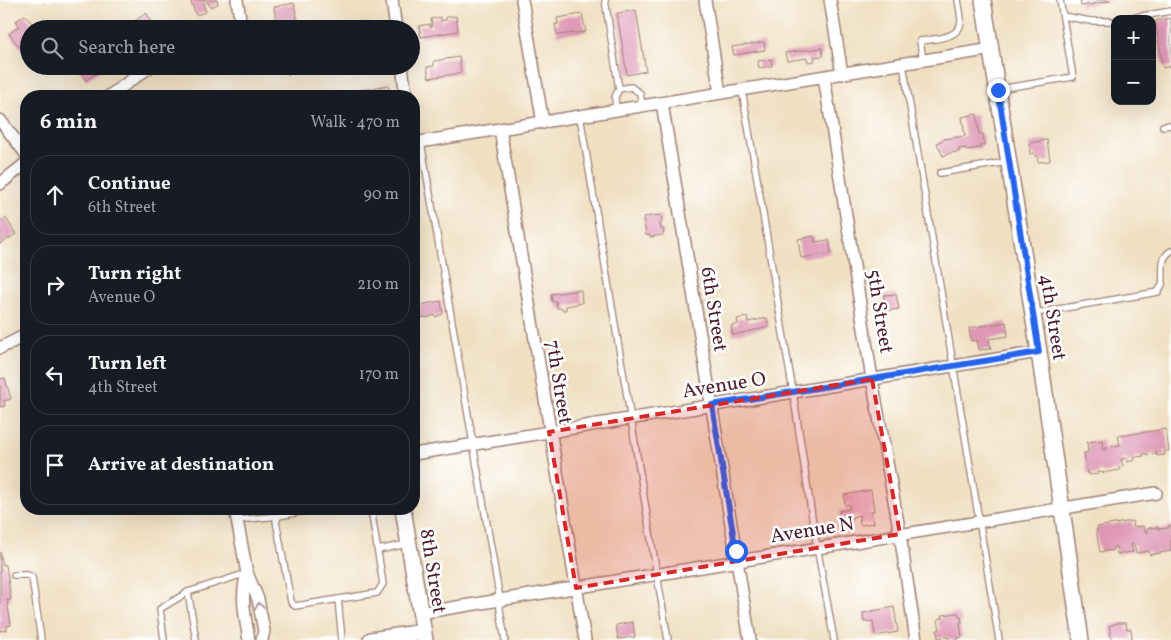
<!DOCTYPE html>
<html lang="en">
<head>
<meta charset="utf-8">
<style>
  :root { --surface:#171b24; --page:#20242c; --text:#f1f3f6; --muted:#9ea1a6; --line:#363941 }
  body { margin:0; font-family:Vollkorn,serif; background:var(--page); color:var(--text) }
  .controls { position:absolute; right:15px; top:15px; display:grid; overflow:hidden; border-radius:10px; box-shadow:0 5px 20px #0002 }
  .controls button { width:45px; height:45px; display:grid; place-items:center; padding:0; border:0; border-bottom:1px solid var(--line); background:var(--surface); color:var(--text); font:25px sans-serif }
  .stop { position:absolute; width:15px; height:15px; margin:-11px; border:4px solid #2563eb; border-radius:50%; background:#fff }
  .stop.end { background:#2563eb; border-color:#fff; box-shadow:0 1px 5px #0008 }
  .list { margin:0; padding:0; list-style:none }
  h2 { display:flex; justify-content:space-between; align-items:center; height:65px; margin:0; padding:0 20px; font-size:21px }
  h2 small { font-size:16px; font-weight:400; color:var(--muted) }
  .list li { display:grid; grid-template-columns:32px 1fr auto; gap:15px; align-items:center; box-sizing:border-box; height:80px; margin:0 10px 10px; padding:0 10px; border:1px solid var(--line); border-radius:20px }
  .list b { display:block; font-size:19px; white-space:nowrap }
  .list p { margin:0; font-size:16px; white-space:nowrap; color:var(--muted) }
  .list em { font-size:16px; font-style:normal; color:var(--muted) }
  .icon { flex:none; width:28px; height:28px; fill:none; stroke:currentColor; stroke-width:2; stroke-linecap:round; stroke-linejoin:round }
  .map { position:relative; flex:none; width:1171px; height:640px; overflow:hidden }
  .search { position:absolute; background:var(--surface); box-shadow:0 5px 20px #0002; left:20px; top:20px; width:400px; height:55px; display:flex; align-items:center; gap:12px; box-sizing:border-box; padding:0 18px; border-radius:28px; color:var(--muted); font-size:19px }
  .panel { position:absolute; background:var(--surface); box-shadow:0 5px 20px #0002; left:20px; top:90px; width:400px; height:425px; border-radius:20px }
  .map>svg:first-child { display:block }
</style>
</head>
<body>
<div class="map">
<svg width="1171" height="640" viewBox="0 0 1171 640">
  <rect width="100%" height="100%" fill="#fff"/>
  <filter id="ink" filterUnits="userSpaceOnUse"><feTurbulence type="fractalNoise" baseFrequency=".02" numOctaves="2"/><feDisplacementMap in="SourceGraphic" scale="10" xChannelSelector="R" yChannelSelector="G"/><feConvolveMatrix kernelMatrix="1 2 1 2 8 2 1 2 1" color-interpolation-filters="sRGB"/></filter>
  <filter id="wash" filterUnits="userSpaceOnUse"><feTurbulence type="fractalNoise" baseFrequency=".0096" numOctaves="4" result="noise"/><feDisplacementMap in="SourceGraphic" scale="20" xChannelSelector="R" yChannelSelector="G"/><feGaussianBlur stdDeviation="1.12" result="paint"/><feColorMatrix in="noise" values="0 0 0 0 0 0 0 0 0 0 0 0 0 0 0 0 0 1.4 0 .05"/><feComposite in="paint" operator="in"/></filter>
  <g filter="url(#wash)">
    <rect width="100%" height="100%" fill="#f0e0c2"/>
    <g id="blocks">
      <!-- building -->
      <g fill="#de97b4">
        <path d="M190,0h27l1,4 -8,3 -2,-5 -5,2 3,8 -10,3z"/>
        <path d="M1080,0h30v1l-29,5z"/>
        <path d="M294,3l5,26h-22l-3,-22z"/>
        <path d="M636,10l10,61 -19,4 -10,-62z"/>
        <path d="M146,13l11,16h-31l-1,-1z"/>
        <path d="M582,14l4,18 -29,3 -2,-11h3l-1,-6z"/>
        <path d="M25,15l11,14h-7v14l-8,6 -12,-15 10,-8 -3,-5z"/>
        <path d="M456,16l2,15 -37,6 -2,-11 11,-2v3h2l-1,-8 10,-2v4l5,-1v-3z"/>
        <path d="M1171,18v48l-8,2 -8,-47z"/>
        <path d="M368,23l1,6h-22l-1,-3z"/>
        <path d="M764,42l1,8 -31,5 -2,-8z"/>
        <path d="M822,48l1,8 -9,1 1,4 -7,1 -1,-4 -20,3 -2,-8z"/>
        <path d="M459,57l2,16 -32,5 -2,-11 7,-1v-5z"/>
        <path d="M771,59l1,7 -13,2 -1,-7z"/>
        <path d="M75,66h33l-22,14z"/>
        <path d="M279,66h17l-8,9z"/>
        <path d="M388,85l2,11h-33l-1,-5z"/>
        <path d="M977,114l2,20h4l1,11h-4l1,3 -15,2v-2l-7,1v3l-9,1 -7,3 -6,-13 7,-4 21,-3 -3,-19z"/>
        <path d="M1047,140l3,21 -12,1 -1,-6h-2l-1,-3 -4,1 -1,-11z"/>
        <path d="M661,215l1,7 -2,2 1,5 3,1 -1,5 -13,2v-2h-4l-3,-18z"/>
        <path d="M6,218l10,16 -16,10v-23z"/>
        <path d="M814,236l1,6 14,-2 2,13 -30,5 -3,-19z"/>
        <path d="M581,290l1,13 -16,3v4h-4l-1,-2h-4l-1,-7 -4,1 -1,-8z"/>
        <path d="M896,294l3,15 -13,2 -2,-16z"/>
        <path d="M441,301l2,13 -8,3v-2l-9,3v-1l-9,1 1,2h-3l-1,-14z"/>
        <path d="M747,317l1,5 19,-4 2,9 -36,8 -2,-9 7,-2 -1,-5z"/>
        <path d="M1006,322l2,14 -19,3 2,10 -12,1 -2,-10 -6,1 -2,-13z"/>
        <path d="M5,378l6,21 -7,2 1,5 -5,1v-28z"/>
        <path d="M1166,429l3,22h-5l1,4 -8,1 -1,-5v3l-9,1v-2l-4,1 1,2 -8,1 -2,-1 1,4 -8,2v-4l-6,1 2,7 -4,1 1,3 -18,3 -1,-2 -3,1v2l-8,1 -1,-2 -2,1 -3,-21 4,-1 -1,-10 15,-2 1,10 4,-1v-2l13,-2 -2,-9z"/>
        <path d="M871,490l3,21h-3l3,12 -14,2 -1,-10 -7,2v4l-11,2 -2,-12 11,-2 -1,-5 -4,1 -1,-10z"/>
        <path d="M1132,521l1,6 10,-1 2,6h2v-3l3,-1 8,-1v2l11,-1 -1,-2 3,-1v26l-21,4 -1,-4 -13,2 -2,-9h-3l2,8 -16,2 -1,-7h-3v3l-13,2 -4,-22h2l-1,-3z"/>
        <path d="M0,552l3,13h3l5,35h-4l4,25 -4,1v4l-7,1z"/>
        <path d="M894,607l4,25 -23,4 -2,-15 -9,1 -1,-9z"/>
        <path d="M958,613l1,4h2l1,5h-2l2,15 -4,1v2h-9l-1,-3 -10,1 -1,-8h3l-2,-11 5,-1 -1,-3z"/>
        <path d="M633,622l2,15 -17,2 -2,-14z"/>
        <path d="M1117,623h9l1,6h4l1,10 -20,1 -3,-14z"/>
      </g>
    </g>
  </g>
  <g filter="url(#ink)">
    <use href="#blocks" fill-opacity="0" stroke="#9d8076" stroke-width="1"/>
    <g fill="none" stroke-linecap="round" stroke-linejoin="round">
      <defs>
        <g id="service">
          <path d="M605,0l14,89"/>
          <path d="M1063,16l27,5h21"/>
          <path d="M1125,19l46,-8"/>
          <path d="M923,61l-3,-20c14,-2 40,-2 41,-20 0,-7 -2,-14 -3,-21"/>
          <path d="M903,64l96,576"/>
          <path d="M999,89l74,-12 -13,-77"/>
          <path d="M742,90l51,302 21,138 20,110"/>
          <path d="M616,110l-1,-13 4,-8 12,-2 9,6 2,13"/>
          <path d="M580,116l88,524"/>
          <path d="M1163,126l8,-1"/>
          <path d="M421,142l79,458v10l5,30"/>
          <path d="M940,173l67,-11"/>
          <path d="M1035,313l123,-21c0,-1 4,-7 4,-7 3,-12 -4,-26 9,-34"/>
          <path d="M314,509l-35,7 -3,5 15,81 4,4 82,-13 6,-9 -12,-75"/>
          <path d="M238,520l41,-4"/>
          <path d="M378,550l29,-6"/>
          <path d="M14,575h14l4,2 9,63"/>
          <path d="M338,599l4,41"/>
          <path d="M164,640l-4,-31 28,-17"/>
          <path d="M196,640l-8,-48 59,-19"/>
        </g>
        <g id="minor">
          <path d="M392,0l4,29"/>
          <path d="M522,0l21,123"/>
          <path d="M705,0l15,93"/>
          <path d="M830,0l12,74"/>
          <path d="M229,29l12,-5 -4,-24"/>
          <path d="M402,66l4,30"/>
          <path d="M824,77l48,302 28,155 16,106"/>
          <path d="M109,96l42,-30"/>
          <path d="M662,103l88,537"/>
          <path d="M0,120l26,34"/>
          <path d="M500,129l85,511"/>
          <path d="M414,143l578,-94"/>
          <path d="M0,184l26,-21"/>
          <path d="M0,348l26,-13"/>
          <path d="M414,454l625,-102"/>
          <path d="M235,509l12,64 11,26 6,32 -2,9"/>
          <path d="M247,573c-7,24 -2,43 2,67"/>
          <path d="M420,613l736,-120"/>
        </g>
        <g id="tertiary">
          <path d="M983,0l56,352 42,288"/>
          <path d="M403,509l22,131"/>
          <path d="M371,640l52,-8"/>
        </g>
      </defs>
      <!-- service casing -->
      <use href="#service" stroke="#9d8076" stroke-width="8"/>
      <!-- minor casing -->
      <use href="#minor" stroke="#9d8076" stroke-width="14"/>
      <!-- tertiary casing -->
      <use href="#tertiary" stroke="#9d8076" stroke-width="18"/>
      <!-- service -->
      <use href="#service" stroke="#fff" stroke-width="5.5"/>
      <!-- minor -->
      <use href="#minor" stroke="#fff" stroke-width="11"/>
      <!-- tertiary -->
      <use href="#tertiary" stroke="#fff" stroke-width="15"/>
    </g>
    <!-- one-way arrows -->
    <defs><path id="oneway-chevron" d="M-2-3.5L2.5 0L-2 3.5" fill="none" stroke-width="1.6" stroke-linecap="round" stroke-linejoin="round" transform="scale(1.25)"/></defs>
    <use stroke="#ae9aa0" href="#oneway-chevron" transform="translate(259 606) rotate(-101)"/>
  </g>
  <g fill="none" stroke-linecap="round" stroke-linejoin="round" filter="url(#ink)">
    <!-- route -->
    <path stroke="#2563eb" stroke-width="6" d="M736,551l-24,-146 327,-53 -41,-262"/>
  </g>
  <!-- marked area -->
  <path fill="#d62828" fill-opacity="0.2" stroke="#d62828" stroke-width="4" stroke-dasharray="10 6" stroke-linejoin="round" d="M872,379l28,155 -324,54 -27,-156z"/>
  <g text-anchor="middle" stroke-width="5" stroke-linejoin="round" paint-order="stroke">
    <!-- street labels -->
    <g font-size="20" fill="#4a1f2b" stroke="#fff">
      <text transform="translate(715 309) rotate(81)" y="7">6th Street</text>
      <text transform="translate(881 311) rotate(81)" y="7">5th Street</text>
      <text transform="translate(1054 317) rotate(81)" y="7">4th Street</text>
      <text transform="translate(560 382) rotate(81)" y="7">7th Street</text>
      <text transform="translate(724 384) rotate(-9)" y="7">Avenue O</text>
      <text transform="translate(812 529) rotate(-9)" y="7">Avenue N</text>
      <text transform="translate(434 571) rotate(81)" y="7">8th Street</text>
    </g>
  </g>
</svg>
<div class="controls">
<button>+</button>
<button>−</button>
</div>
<div class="stop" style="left:736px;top:551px"></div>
<div class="stop end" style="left:998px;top:90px"></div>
<div class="search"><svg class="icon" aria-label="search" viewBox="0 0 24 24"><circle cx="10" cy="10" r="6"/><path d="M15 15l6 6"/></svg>Search here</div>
<section class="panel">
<h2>6 min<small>Walk · 470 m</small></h2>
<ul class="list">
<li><svg class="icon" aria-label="ahead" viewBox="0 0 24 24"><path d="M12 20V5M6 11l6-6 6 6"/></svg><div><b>Continue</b><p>6th Street</p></div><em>90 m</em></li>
<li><svg class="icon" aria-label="right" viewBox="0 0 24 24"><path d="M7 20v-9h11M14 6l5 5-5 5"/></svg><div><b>Turn right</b><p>Avenue O</p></div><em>210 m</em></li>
<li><svg class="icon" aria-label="left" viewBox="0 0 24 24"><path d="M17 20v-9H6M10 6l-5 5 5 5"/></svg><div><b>Turn left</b><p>4th Street</p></div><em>170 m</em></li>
<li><svg class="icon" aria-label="arrive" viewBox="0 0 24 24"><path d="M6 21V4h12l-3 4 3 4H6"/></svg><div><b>Arrive at destination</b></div></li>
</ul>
</section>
</div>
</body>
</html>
